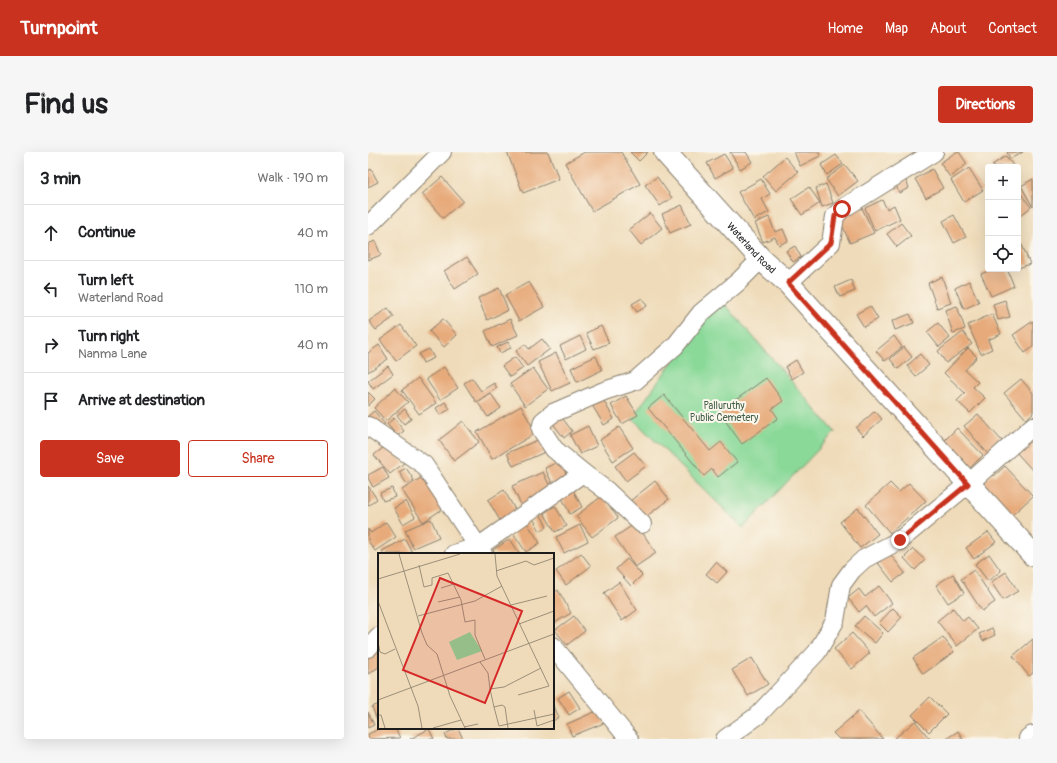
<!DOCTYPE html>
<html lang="en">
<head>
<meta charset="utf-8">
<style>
  :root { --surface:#fff; --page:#f6f6f6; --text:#202124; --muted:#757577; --line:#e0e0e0; --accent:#c8321e }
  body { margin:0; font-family:Pangolin,sans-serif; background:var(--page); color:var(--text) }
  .controls { position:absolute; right:12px; top:12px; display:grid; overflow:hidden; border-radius:4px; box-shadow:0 4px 16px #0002 }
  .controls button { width:36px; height:36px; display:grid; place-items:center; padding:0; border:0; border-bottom:1px solid var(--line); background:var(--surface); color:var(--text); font:20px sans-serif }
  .stop { position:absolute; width:12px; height:12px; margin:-9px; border:3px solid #c8321e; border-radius:50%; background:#fff }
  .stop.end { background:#c8321e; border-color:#fff; box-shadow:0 1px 4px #0008 }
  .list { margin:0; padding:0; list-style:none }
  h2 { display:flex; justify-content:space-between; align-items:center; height:52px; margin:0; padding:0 16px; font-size:17px }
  h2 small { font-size:13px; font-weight:400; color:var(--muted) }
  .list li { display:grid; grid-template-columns:26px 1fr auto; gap:12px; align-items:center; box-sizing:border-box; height:56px; padding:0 16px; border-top:1px solid var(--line) }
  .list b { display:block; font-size:15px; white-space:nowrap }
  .list p { margin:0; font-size:13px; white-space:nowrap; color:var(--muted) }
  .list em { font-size:13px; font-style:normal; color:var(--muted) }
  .actions { display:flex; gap:8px; padding:12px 16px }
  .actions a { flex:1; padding:9px 0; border:1px solid var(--accent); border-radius:4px; text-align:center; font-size:14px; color:var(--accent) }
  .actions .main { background:var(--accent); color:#fff }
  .icon { flex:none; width:22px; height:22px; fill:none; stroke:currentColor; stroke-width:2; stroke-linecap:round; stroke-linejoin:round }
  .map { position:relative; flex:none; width:665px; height:587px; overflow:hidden; border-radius:4px }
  header { display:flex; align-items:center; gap:24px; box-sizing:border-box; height:56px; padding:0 20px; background:var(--accent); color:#fff }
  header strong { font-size:19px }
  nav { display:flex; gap:22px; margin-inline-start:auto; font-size:14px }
  .intro { display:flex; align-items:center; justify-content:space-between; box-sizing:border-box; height:96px; padding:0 24px }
  h1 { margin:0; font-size:28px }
  .button { padding:10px 18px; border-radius:4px; background:var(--accent); color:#fff; font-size:14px; font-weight:700 }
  main { display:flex; gap:24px; padding:0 24px }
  aside { flex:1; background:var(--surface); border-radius:4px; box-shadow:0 4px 16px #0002 }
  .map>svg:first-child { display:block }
</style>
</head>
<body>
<header>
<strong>Turnpoint</strong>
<nav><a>Home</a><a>Map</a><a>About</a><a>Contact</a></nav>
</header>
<div class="intro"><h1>Find us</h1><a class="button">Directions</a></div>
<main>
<aside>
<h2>3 min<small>Walk · 190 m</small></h2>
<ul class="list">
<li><svg class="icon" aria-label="ahead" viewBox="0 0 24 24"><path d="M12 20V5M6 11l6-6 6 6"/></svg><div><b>Continue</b></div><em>40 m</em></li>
<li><svg class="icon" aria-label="left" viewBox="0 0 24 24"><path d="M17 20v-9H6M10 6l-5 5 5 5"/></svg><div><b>Turn left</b><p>Waterland Road</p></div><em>110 m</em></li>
<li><svg class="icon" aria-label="right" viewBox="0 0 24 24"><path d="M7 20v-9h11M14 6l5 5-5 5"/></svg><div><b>Turn right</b><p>Nanma Lane</p></div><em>40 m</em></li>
<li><svg class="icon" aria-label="arrive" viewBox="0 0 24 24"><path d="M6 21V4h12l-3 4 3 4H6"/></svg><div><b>Arrive at destination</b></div></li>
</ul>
<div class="actions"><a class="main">Save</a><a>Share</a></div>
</aside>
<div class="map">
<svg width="665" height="587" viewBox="0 0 665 587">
  <rect width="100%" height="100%" fill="#fbf7ec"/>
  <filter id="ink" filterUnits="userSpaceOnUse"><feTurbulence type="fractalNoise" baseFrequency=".025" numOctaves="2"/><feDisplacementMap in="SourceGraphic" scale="8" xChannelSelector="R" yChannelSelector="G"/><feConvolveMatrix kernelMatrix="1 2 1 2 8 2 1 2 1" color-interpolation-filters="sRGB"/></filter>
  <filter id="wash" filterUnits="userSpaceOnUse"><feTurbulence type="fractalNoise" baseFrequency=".012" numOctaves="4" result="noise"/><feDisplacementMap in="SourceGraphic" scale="16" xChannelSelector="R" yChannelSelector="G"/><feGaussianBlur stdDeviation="0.9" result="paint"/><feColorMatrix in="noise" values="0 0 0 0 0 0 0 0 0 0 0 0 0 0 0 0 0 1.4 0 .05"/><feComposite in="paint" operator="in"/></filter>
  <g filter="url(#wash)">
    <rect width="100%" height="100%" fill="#efdbb9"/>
    <!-- green -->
    <path fill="#8ad999" stroke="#537a5a" d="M351,145l116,135 -92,96 -111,-110z"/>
    <g id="blocks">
      <!-- building -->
      <g fill="#e7aa7a">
        <path d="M139,0h41l11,27 -36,14z"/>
        <path d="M217,0h36l19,32 -48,27 -27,-48z"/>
        <path d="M262,0h18l-9,9z"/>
        <path d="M362,0h16l6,10 -12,7z"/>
        <path d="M426,0h25l1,4 -20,10z"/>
        <path d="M588,0h3l8,12 -17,13 -10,-14z"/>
        <path d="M639,0h16l-13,7z"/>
        <path d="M356,2l9,14 -18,10 -8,-15z"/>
        <path d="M468,3l7,9 -16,11 -6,-10z"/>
        <path d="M638,4l8,11h-20l-2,-2z"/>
        <path d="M417,5l13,15 -22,19 -13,-15z"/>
        <path d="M477,13l13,16 -20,15 -12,-17z"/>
        <path d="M601,16l14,22 -19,12 -13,-22z"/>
        <path d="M3,17l7,13 -10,5v-16z"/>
        <path d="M564,17l11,19 -17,10 -11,-19z"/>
        <path d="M74,25l21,24 -20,17 -21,-24z"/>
        <path d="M289,25l15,21 -12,8 -15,-21z"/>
        <path d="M393,27l9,15 -8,5 7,13 -15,8 -16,-28z"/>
        <path d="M665,27v28l-12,-21z"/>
        <path d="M538,28l3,8 -10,5 -3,-8z"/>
        <path d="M458,32l7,19 -11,4 -6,-19z"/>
        <path d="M441,35l11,16 -18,12 -11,-16z"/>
        <path d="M650,38l13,17 -11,9 -2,-3z"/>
        <path d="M514,48l5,9 7,-4 6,14 -25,12 -10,-23z"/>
        <path d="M314,53l9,19 -21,9 -8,-19z"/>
        <path d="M494,56l12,25 -24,10 -11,-25z"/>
        <path d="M282,61l12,15 -21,17 -12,-15z"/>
        <path d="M586,63l12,22 -12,6 -11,-22z"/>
        <path d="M401,65l6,15 8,-3 5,12 -9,4 -4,-8 -12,5 -8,-19z"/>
        <path d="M533,71l10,13 -14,11 -10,-13z"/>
        <path d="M7,89l6,14 -13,5v-16z"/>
        <path d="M654,93l8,19 -12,4v-22z"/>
        <path d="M427,94l6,11 -8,5 -7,-11z"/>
        <path d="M99,105l11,17 -23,15 -11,-18z"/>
        <path d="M625,117h14l7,17 -23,10 -10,-22z"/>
        <path d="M574,125l9,26 -14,5 -9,-25z"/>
        <path d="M483,128l4,11 -15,6 -5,-10z"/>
        <path d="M601,129l10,21 -15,7 -9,-21z"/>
        <path d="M161,130l15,25 -25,14 -14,-26z"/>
        <path d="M131,136l9,22 -21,10 -9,-22z"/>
        <path d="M274,146l5,8 -10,6 -5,-8z"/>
        <path d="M637,148l5,17 -12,3 -5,-16z"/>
        <path d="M502,154l8,13 -14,8 -8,-13z"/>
        <path d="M589,154l8,23 -12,4 -8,-23z"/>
        <path d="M20,156l6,9 -18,13 -7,-9z"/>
        <path d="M542,162l4,9 -19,7 -3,-9z"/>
        <path d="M624,162l9,20 -13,6 4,9 -11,5 -13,-29z"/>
        <path d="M75,167l14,16 -13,12 -15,-16z"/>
        <path d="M142,167l8,16 -26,12 -7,-16z"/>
        <path d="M665,169v26l-8,6 -12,-18z"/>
        <path d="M570,171l12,15 -11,9 -12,-15z"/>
        <path d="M33,173l15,21 -20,15 -16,-21z"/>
        <path d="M233,174l8,17 -15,6 -8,-16z"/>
        <path d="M595,180l9,12 -26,19 -8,-12z"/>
        <path d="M212,184l6,13 -20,10 -6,-13z"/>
        <path d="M526,184l8,11 -17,14 -9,-10z"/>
        <path d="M174,187l8,10 -23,17 -11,-15 9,-7 4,5z"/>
        <path d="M140,190l3,6 -11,5 -3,-6z"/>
        <path d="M11,193l9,14 -20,13v-19z"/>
        <path d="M536,195l8,10 -14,12 -8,-10z"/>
        <path d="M600,196l9,9 -12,13 13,12 -5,5 12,11 -15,15 -13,-12 8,-8 -21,-20z"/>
        <path d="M61,197l5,9 -11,5 -4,-9z"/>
        <path d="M188,201l14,30 -18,8 -14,-29z"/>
        <path d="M552,202l9,11 -13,11 -9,-10z"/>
        <path d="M228,204l6,14 -25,12 -6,-14z"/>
        <path d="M147,205l8,11 -13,9 -8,-11z"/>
        <path d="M428,208l7,12 -11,7 -7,-12z"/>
        <path d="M20,214l5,8 -20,15 -5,-8z"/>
        <path d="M76,215l14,21 -18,12 -14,-21z"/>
        <path d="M165,216l15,21 -23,17 -15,-22z"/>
        <path d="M50,226l18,25 -17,11 -17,-24z"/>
        <path d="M104,226l9,13 13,-8 3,5 -21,14 -12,-19z"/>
        <path d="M398,226l17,23 -11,8 6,9 -36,26 -23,-32z"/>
        <path d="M653,227l12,14v20l-7,6 -22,-26z"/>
        <path d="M27,236l13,14 -22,19 -12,-13z"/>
        <path d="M0,240l7,7 -7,7z"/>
        <path d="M123,242l10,14 -13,9 -10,-14z"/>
        <path d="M232,242l14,25 -10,6 -15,-25z"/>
        <path d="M296,243l46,56 11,-9 16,20 -19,15 -6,-8 -8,7 -56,-68z"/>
        <path d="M258,244l12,19 -16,9 -11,-19z"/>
        <path d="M77,250l5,7 -10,6 -4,-7z"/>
        <path d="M153,254l15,27 -44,26 -15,-27z"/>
        <path d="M37,257l6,10 -7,5 -7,-9z"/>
        <path d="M6,259l11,13 -7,5 -10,-12v-1z"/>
        <path d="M507,259l7,8 -19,17 -7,-8z"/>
        <path d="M610,262l24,27 -14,13 -24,-28z"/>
        <path d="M192,263l12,16 -8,7 -13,-17z"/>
        <path d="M26,266l10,13 -7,5 -10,-12z"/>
        <path d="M95,269l16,21 -25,19 -15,-21z"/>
        <path d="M220,274l9,20 -17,8 -10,-19z"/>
        <path d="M251,275l14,21 -20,13 -13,-21z"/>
        <path d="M589,276l26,27 -14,14 -26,-27z"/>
        <path d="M172,287l5,13 -32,14 -6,-13z"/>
        <path d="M663,287l2,2v30l-17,-19z"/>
        <path d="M20,292l16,19 -14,11 -16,-19z"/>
        <path d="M266,300l12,14 -20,15 -11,-15z"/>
        <path d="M192,309l8,17 -15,7 -8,-17z"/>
        <path d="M637,314l28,30 -23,21 -29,-32 12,-11 1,2z"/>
        <path d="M15,315l6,11 -16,9 -5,-9v-3z"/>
        <path d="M38,316l8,12 -7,4 -8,-12z"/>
        <path d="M175,320l9,19 -31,14 -9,-19z"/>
        <path d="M59,322l20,32 -24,16 -21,-32z"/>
        <path d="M287,329l14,18 -26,20 -13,-18z"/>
        <path d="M522,331l9,9 10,-9 17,18 -36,32 -24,-28z"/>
        <path d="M0,334l9,13 -9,7z"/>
        <path d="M203,334l11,21 -12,7 -11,-22z"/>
        <path d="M24,336l3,9 -12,4 -3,-8z"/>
        <path d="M136,338l14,25 -16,9 -14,-24z"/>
        <path d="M234,344l16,22 -26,19 -16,-21z"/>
        <path d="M38,349l9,16 -12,7 -9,-16z"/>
        <path d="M187,354l12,20 -12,6 -11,-19z"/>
        <path d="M490,356l20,26 -18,14 -20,-26z"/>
        <path d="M170,357l9,18 -7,4 -10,-18z"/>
        <path d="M156,366l16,25 -14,9 -17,-25z"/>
        <path d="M63,367l8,18 -26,11 -8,-18z"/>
        <path d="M18,370l10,15 -21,14 -7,-10v-12l3,4z"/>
        <path d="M268,371l20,30 -21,14 -20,-30z"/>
        <path d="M212,373l8,16 -24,12 -8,-16z"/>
        <path d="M620,380l8,10 -22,17 -8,-11z"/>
        <path d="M37,387l8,15h-29l-2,-3z"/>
        <path d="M142,387l10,15h-25l-2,-4z"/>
        <path d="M545,397l12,11 -10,10 -11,-12z"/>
        <path d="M213,401l10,13 -25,19 -10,-14z"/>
        <path d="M522,402l15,19 -12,9 -15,-19z"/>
        <path d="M621,402l12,17 -13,10 -13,-17z"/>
        <path d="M259,407l15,16 -11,11 -15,-17z"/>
        <path d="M348,410l11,10 -10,11 -11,-9z"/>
        <path d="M606,418l21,32 -13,9 -21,-32z"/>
        <path d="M638,420l12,19 -15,9 -12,-18z"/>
        <path d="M585,422l11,19 -16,10 -12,-18z"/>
        <path d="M251,430l18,28 -15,11 -18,-28z"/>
        <path d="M511,434l13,17 -18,14 -8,-11 -7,6 -11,-14 11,-9 6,8z"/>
        <path d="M190,438l13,23 -18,11v-31z"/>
        <path d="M525,456l9,9 -14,15 -9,-9z"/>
        <path d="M585,456l10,13 5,-4 10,12 -21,17 -20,-25z"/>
        <path d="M206,464l11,15 -18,14 -12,-15z"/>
        <path d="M496,464l19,17 -8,10 -20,-17z"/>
        <path d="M624,476l3,7 -12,6 -4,-7z"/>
        <path d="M484,481l18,20 -18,16 -18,-20z"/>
        <path d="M575,485l11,15 -31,22 -10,-16z"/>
        <path d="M665,487v34l-4,3 -16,-20z"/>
        <path d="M8,497l3,5v13l-11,7v-20z"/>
        <path d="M384,506l16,26 -20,12 -16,-26z"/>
        <path d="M201,539l11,17 -11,7 -11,-17z"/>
        <path d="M562,545l17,17 -18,18 -17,-17z"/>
        <path d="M11,552v21l-7,-18z"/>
        <path d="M185,553l6,12 -6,4z"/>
        <path d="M231,558l5,13 -32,13 -5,-12z"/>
        <path d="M491,559l24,28h-44l-6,-6z"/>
        <path d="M0,560l6,13 -6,3z"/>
        <path d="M547,569l15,18h-36z"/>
        <path d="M13,576h14l5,10 -31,1 -1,-5z"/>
        <path d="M90,576l5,11h-16l-2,-5z"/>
        <path d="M61,577l5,10h-24z"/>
        <path d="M590,579l5,8h-17z"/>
      </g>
    </g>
  </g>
  <g filter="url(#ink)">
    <use href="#blocks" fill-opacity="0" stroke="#867c6a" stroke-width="1"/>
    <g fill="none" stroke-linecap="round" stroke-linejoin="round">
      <defs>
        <g id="minor">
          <path d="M0,74l74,-74"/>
          <path d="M420,131l43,-40 4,-27 7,-7 92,-57"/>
          <path d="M0,274l56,39 59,89"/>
          <path d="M215,321l24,18 35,33"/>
          <path d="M86,402l24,-7 105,-74 -29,-24 -13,-20 2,-8 10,-8 51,-22 31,-10 40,-35 26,-33 37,-31 23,-23"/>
          <path d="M185,494l76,93"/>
          <path d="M0,496l11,-12"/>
          <path d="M357,587l32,-23 60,-64 18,-31 6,-36 11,-15 12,-11 36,-19 68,-56 65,-58"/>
        </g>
        <g id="major">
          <path id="s1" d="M297,0l96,107 27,24 245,272"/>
          <path d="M662,587l3,-2"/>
        </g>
      </defs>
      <!-- minor casing -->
      <use href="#minor" stroke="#867c6a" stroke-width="20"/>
      <!-- major casing -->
      <use href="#major" stroke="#867c6a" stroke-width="24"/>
      <!-- minor -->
      <use href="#minor" stroke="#fff" stroke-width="18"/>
      <!-- major -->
      <use href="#major" stroke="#fff" stroke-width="22"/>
    </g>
  </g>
  <g fill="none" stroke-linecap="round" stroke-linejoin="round" filter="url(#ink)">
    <!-- route -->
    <path stroke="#c8321e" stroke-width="5" d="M474,57l-7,7 -4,27 -43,40 180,201 -68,56"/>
  </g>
  <g text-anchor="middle" stroke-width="4" stroke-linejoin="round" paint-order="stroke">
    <!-- street labels -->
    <g font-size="10" fill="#1c1c1c" stroke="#fbf7ec">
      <text dy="4" stroke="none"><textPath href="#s1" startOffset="129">Waterland Road</textPath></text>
    </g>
    <!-- park labels -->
    <g font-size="10" fill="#425e48" stroke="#fbf7ec">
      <text x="356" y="257">Palluruthy<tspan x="356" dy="12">Public Cemetery</tspan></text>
    </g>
  </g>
  <!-- overview -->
  <g transform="translate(10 401)">
    <rect width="176" height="176" fill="#efdbb9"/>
    <path d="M92,79l12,19 -25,9 -8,-18z" fill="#8ad999"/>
    <path fill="none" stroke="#9b8f7a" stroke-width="1" d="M21,1l23,79 5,12 10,9 13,42 15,32M117,1l2,22 52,110 -31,9M41,12l5,22 8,-2v-7l16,-5 13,27 4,22 10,-2v15l10,24M118,18l30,-10 8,4 20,-7M0,26l82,-25M63,35l13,-4M0,48l40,105 4,22M60,49l22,-5M133,52l36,-9M40,63l57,-15 27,-15M141,71l35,-13M0,89l2,10 5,2 10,-5M102,109l8,11 2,16 14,-2 37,-19M112,136l4,18 8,-2 3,2 3,21M0,147l176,-66M116,154l5,19 55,-12M156,157l3,16 17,-6M0,162h3l4,13M86,174l14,-3M55,175l28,-8"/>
    <path fill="#d62828" fill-opacity="0.15" stroke="#d62828" stroke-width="2" d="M62,25l82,33 -37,92 -82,-33z"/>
    <rect width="176" height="176" fill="none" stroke="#1c1c1c" stroke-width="2"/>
  </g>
</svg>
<div class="controls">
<button>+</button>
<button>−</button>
<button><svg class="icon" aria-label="locate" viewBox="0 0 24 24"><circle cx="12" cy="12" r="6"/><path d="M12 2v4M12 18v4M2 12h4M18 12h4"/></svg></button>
</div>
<div class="stop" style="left:474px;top:57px"></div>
<div class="stop end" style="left:532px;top:388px"></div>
</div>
</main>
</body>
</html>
